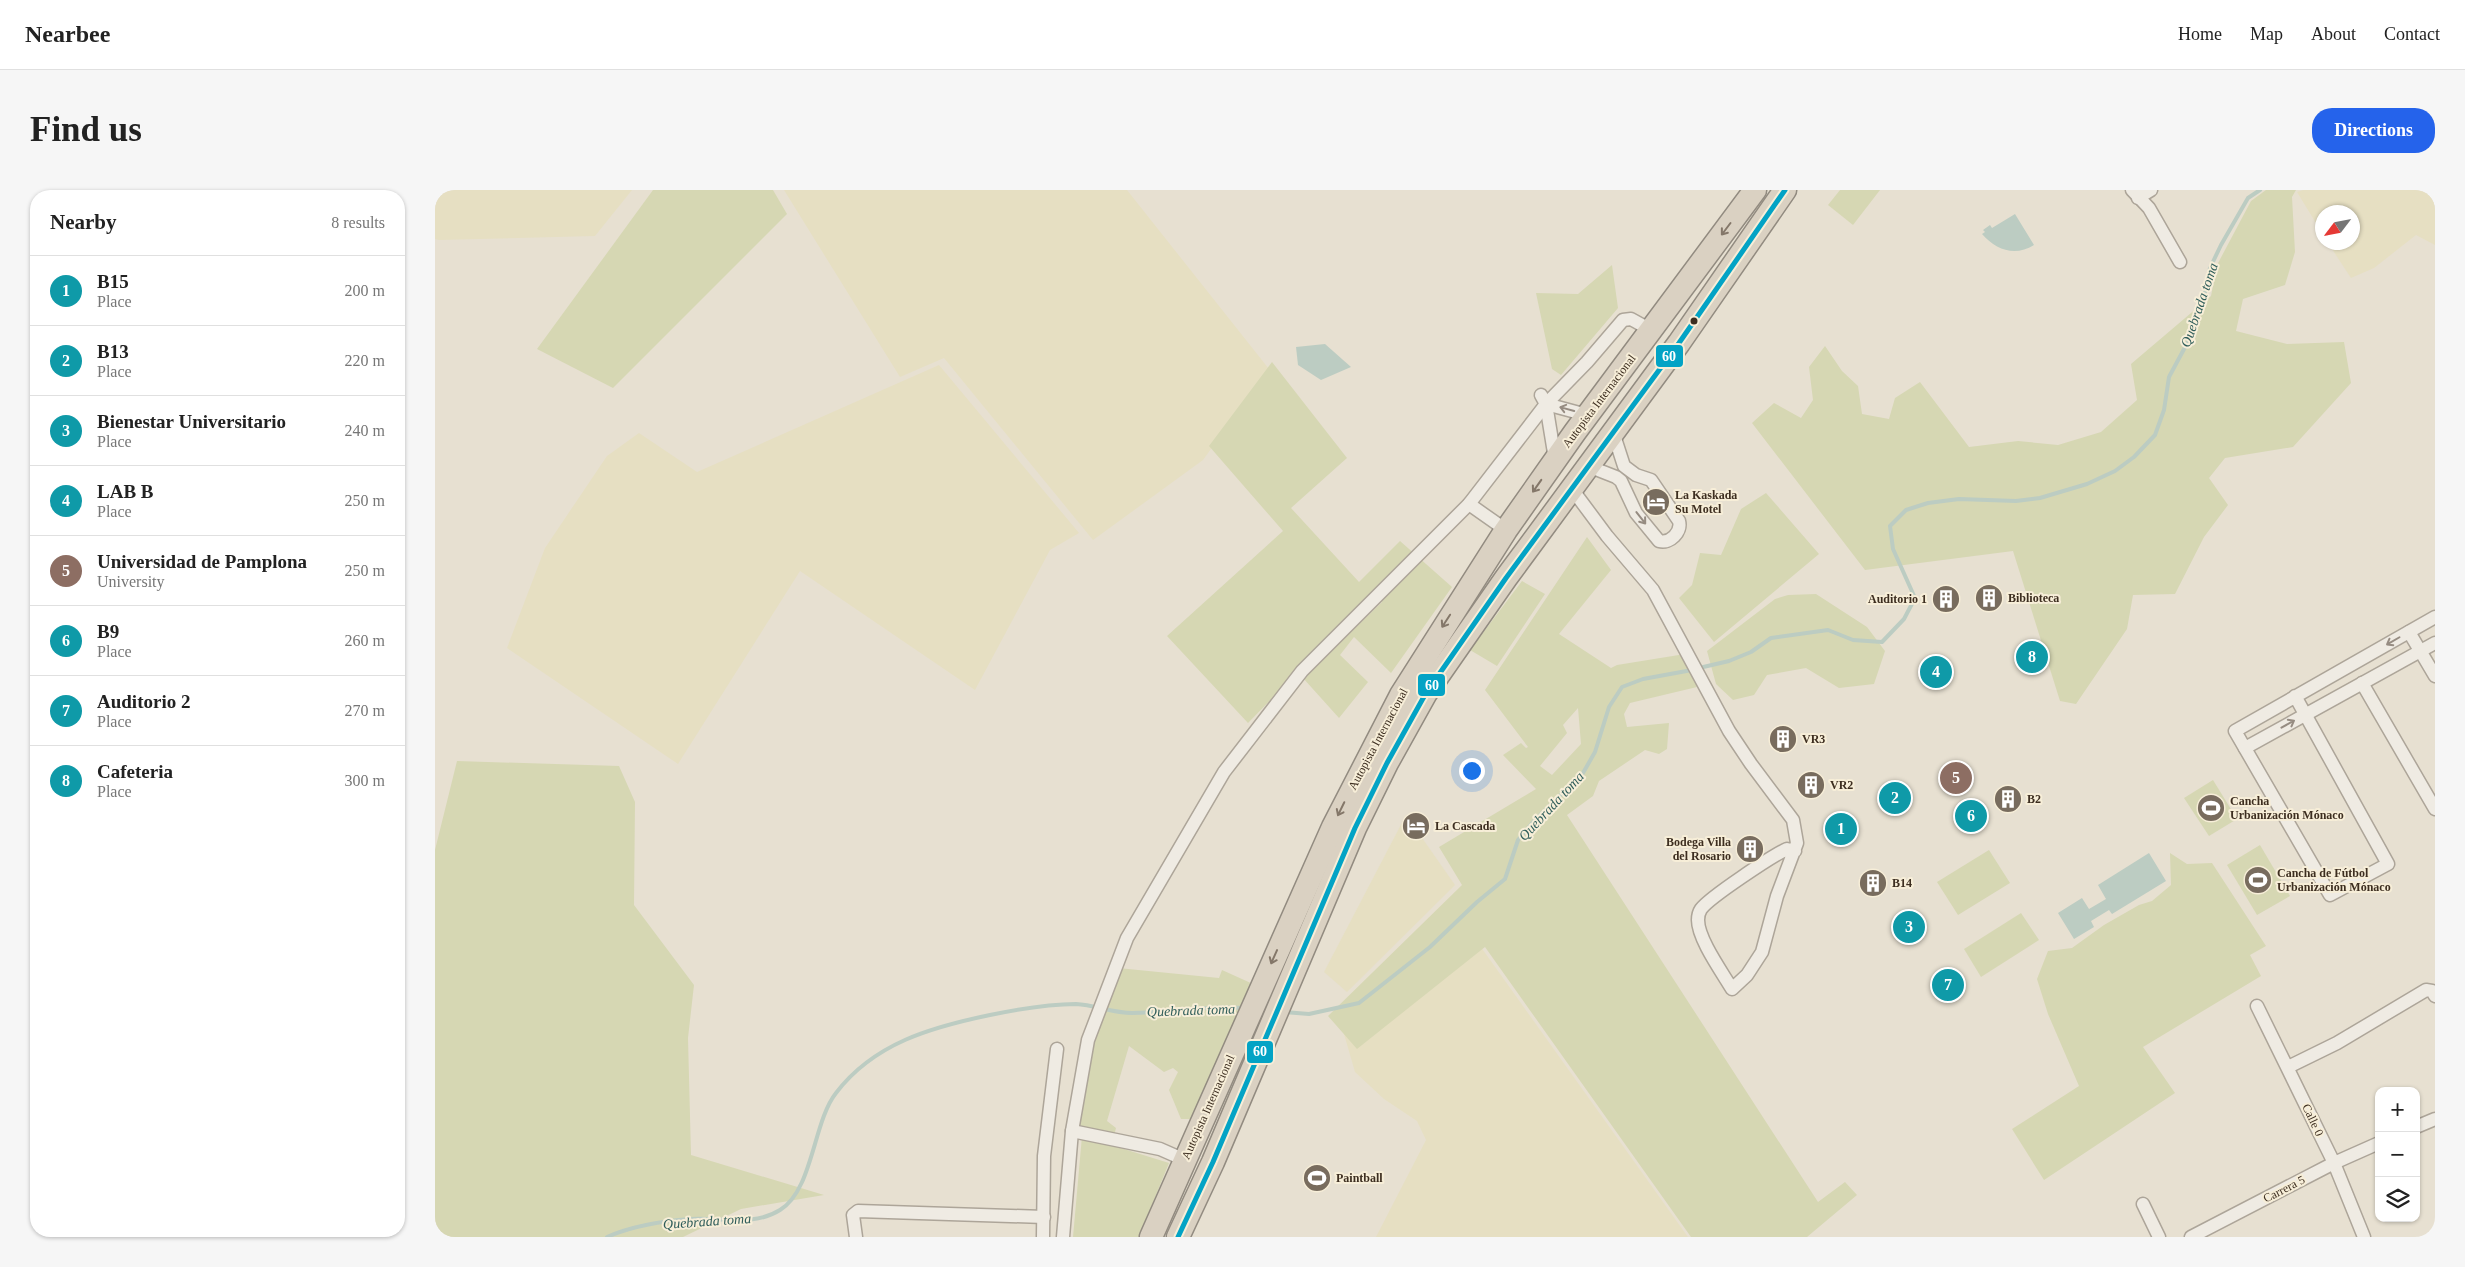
<!DOCTYPE html>
<html lang="en">
<head>
<meta charset="utf-8">
<style>
  :root { --surface:#fff; --page:#f6f6f6; --text:#222; --muted:#767676; --line:#e0e0e0; --accent:#2563eb }
  body { margin:0; font-family:Georgia,serif; background:var(--page); color:var(--text) }
  .controls { position:absolute; right:15px; bottom:15px; display:grid; overflow:hidden; border-radius:10px; box-shadow:0 1px 4px #0004 }
  .controls button { width:45px; height:45px; display:grid; place-items:center; padding:0; border:0; border-bottom:1px solid var(--line); background:var(--surface); color:var(--text); font:25px sans-serif }
  .compass { position:absolute; left:1880px; top:15px; width:45px; height:45px; border-radius:50%; background:var(--surface); box-shadow:0 1px 4px #0004; rotate:238deg }
  .you { position:absolute; left:1036px; top:580px; width:18px; height:18px; margin:-12px; border:4px solid #fff; border-radius:50%; background:#1a73e8; box-shadow:0 0 0 8px #1a73e833 }
  .badge { display:grid; place-items:center; width:32px; height:32px; border-radius:50%; background:var(--accent); color:#fff; font-size:16px; font-weight:700 }
  .pin { position:absolute; translate:-50% -50%; border:2px solid #fff; box-shadow:0 1px 5px #0006 }
  .list { margin:0; padding:0; list-style:none }
  h2 { display:flex; justify-content:space-between; align-items:center; height:65px; margin:0; padding:0 20px; font-size:21px }
  h2 small { font-size:16px; font-weight:400; color:var(--muted) }
  .list li { display:grid; grid-template-columns:32px 1fr auto; gap:15px; align-items:center; box-sizing:border-box; height:70px; padding:0 20px; border-top:1px solid var(--line) }
  .list b { display:block; font-size:19px; white-space:nowrap }
  .list p { margin:0; font-size:16px; white-space:nowrap; color:var(--muted) }
  .list em { font-size:16px; font-style:normal; color:var(--muted) }
  .icon { flex:none; width:28px; height:28px; fill:none; stroke:currentColor; stroke-width:2; stroke-linecap:round; stroke-linejoin:round }
  .map { position:relative; flex:none; width:2000px; height:1047px; overflow:hidden; border-radius:20px }
  header { display:flex; align-items:center; gap:30px; box-sizing:border-box; height:70px; padding:0 25px; background:var(--surface); border-bottom:1px solid var(--line) }
  header strong { font-size:24px }
  nav { display:flex; gap:28px; margin-inline-start:auto; font-size:18px }
  .intro { display:flex; align-items:center; justify-content:space-between; box-sizing:border-box; height:120px; padding:0 30px }
  h1 { margin:0; font-size:35px }
  .button { padding:12px 22px; border-radius:20px; background:var(--accent); color:#fff; font-size:18px; font-weight:700 }
  main { display:flex; gap:30px; padding:0 30px }
  aside { flex:1; background:var(--surface); border-radius:20px; box-shadow:0 1px 4px #0004 }
  .map>svg:first-child { display:block }
</style>
</head>
<body>
<header>
<strong>Nearbee</strong>
<nav><a>Home</a><a>Map</a><a>About</a><a>Contact</a></nav>
</header>
<div class="intro"><h1>Find us</h1><a class="button">Directions</a></div>
<main>
<aside>
<h2>Nearby<small>8 results</small></h2>
<ul class="list">
<li><span class="badge" style="background:#0f9aa8">1</span><div><b>B15</b><p>Place</p></div><em>200 m</em></li>
<li><span class="badge" style="background:#0f9aa8">2</span><div><b>B13</b><p>Place</p></div><em>220 m</em></li>
<li><span class="badge" style="background:#0f9aa8">3</span><div><b>Bienestar Universitario</b><p>Place</p></div><em>240 m</em></li>
<li><span class="badge" style="background:#0f9aa8">4</span><div><b>LAB B</b><p>Place</p></div><em>250 m</em></li>
<li><span class="badge" style="background:#8d6e63">5</span><div><b>Universidad de Pamplona</b><p>University</p></div><em>250 m</em></li>
<li><span class="badge" style="background:#0f9aa8">6</span><div><b>B9</b><p>Place</p></div><em>260 m</em></li>
<li><span class="badge" style="background:#0f9aa8">7</span><div><b>Auditorio 2</b><p>Place</p></div><em>270 m</em></li>
<li><span class="badge" style="background:#0f9aa8">8</span><div><b>Cafeteria</b><p>Place</p></div><em>300 m</em></li>
</ul>
</aside>
<div class="map">
<svg width="2000" height="1047" viewBox="0 0 2000 1047">
  <rect width="100%" height="100%" fill="#e7e0d1"/>
  <!-- farmland -->
  <g fill="#e6dfc2">
    <path d="M0,0h197l-37,46 -156,4 -4,-1z"/>
    <path d="M349,0h343l142,179 -66,91 -110,80 -149,-182 -44,19z"/>
    <path d="M1868,0h132v55l-19,-10 -42,33 -23,10 -23,-35 25,-1v-30h-30l-1,21 -25,-41z"/>
    <path d="M504,175l140,168 -29,17 -75,140 -175,-119 -122,193 -171,-116 38,-100 62,-92 32,-23 58,39z"/>
    <path d="M971,625l49,70 -108,107 -23,-20z"/>
    <path d="M1043,753l210,294h-312l50,-97 -9,-19 -33,-22 -29,-27 -11,-38z"/>
  </g>
  <!-- green -->
  <g fill="#d6d7b3" fill-rule="evenodd">
    <path d="M218,0h120l14,24 -174,174 -76,-39z"/>
    <path d="M1405,0h40l-27,35 -25,-20z"/>
    <path d="M1831,0h30l-4,7 3,55 -10,33 -42,14 -7,32 51,13 57,-2 7,41 -58,64 -68,11 -16,20 19,27 -24,32 -29,57 -42,1 -6,34 -51,75 -16,-3 -47,-150 -148,19 -113,-147 22,-20 27,15 12,-18 -4,-33 16,-21 17,25 16,15 4,28 27,5 6,-21 25,-16 49,65 49,-6 40,4 43,-13 36,-32 -6,-36 80,-68 6,-31 34,-64z"/>
    <path d="M1177,75l6,43 -57,67 -9,-6 -16,-76 42,1z"/>
    <path d="M837,172l75,96 -56,50 68,74 41,-41 52,46 -61,86 -37,-36 -14,18 28,27 -29,36 -36,-40 79,-76 -9,-7 -125,128 -81,-87 116,-105 -74,-85z"/>
    <path d="M1331,303l53,61 -105,88 -35,-44 13,-13 8,-32 21,2 20,-46z"/>
    <path d="M1152,347l24,33 -52,64 52,34 6,-3 68,-11 12,33 -67,16 -6,11 3,13 42,-4 -2,26 -8,5 -14,-4 -46,31 -6,15 -26,19 251,387 27,-20 12,13 -50,42h-116l-206,-290 -128,102 -29,-33 134,-131 -23,-38 97,-58 -33,-34 18,-12 5,5 2,-1 -43,-57zM1143,518l3,36 -29,31 -12,-9 27,-33 -4,-8z"/>
    <path d="M1087,391l23,13 -48,72 -27,-16z"/>
    <path d="M1381,404l51,33 18,24 -11,33 -35,4 -33,-20 -39,7 -13,20 -21,5 -17,-16 -9,-33 68,-52 13,-4z"/>
    <path d="M22,571l162,5 16,36 -1,103 60,80 -6,53 3,117 133,40 -83,14 -58,28h-248v-387z"/>
    <path d="M1778,590l24,39 -28,17 -25,-38z"/>
    <path d="M1825,655l30,51 -33,19 -30,-50z"/>
    <path d="M1554,660l21,33 -52,32 -21,-33z"/>
    <path d="M1735,663l17,11 25,-1 54,83 -16,9 11,21 -118,71 32,46 -131,87 -32,-51 67,-43 -31,-72 -11,-35 11,-28 24,-3 32,-23 35,-20 13,-4 19,-16z"/>
    <path d="M1586,723l18,27 -58,37 -17,-28z"/>
    <path d="M683,778l101,10 3,-8 31,14 -62,135h-10l-12,-29 9,-18 -5,-4 -9,4 -35,-26 -22,75 9,7 -2,8 -39,-8 14,-82z"/>
    <path d="M647,946l87,27 -30,74h-66z"/>
  </g>
  <!-- water -->
  <g fill="#bcccc2">
    <path d="M1580,24l19,31c-19,12 -38,5 -52,-11l3,-2 -2,-2 7,-5 2,3z"/>
    <path d="M890,154l26,23 -30,13 -23,-15 -2,-18z"/>
    <path d="M1714,663l17,28 -54,33 -3,-4 -18,11 3,6 -20,12 -16,-26 24,-15 7,11 17,-10 -8,-14z"/>
  </g>
  <g fill="none" stroke-linecap="round" stroke-linejoin="round">
    <!-- stream -->
    <g stroke="#bcccc2" stroke-width="4">
      <path d="M1264,478l30,-7 22,-9 20,-14 57,-8 25,10 29,2 22,-23 11,-21 -22,-49 -3,-23 16,-16 22,-7 31,-4 57,2 24,-3 47,-14 28,-13 19,-14 21,-22 9,-25 5,-33 22,-41 13,-39 6,-29 11,-23 27,-47 12,-8"/>
      <path d="M849,822l25,2 50,-11 71,-56 47,-45 28,-23 13,-39 15,-18 50,-49 12,-21 14,-45 13,-20 21,-8 49,-9"/>
      <path d="M172,1047c25,-11 56,-16 84,-18 30,-2 62,8 89,-9 33,-20 33,-88 56,-117 38,-50 96,-66 154,-78 29,-6 57,-11 86,-11 19,1 37,9 56,9 38,-1 75,-8 113,-5"/>
    </g>
    <defs>
      <g id="street">
        <path d="M1697,0l17,18 31,54"/>
        <path d="M1703,8l13,-8"/>
        <path d="M1106,205l5,9 9,55"/>
        <path d="M1111,214l41,11"/>
        <path d="M1153,276l28,11 5,4 15,32 23,28c11,3 23,-9 20,-20l-28,-41 -15,-5 -12,-9 -11,-34"/>
        <path d="M1137,299l35,47 46,54 76,141 22,33 42,56 4,23 -20,53 -15,56 -15,23 -15,14c-10,-17 -34,-50 -34,-69 0,-4 1,-8 3,-11 9,-12 71,-53 86,-60l8,2"/>
        <path d="M1034,314l37,26"/>
        <path d="M1974,442l26,44"/>
        <path d="M1927,493l73,126"/>
        <path d="M1860,506l93,168 -58,31 -95,-164 200,-114"/>
        <path d="M1810,558l190,-105"/>
        <path d="M1822,816l77,157 30,74"/>
        <path d="M1853,877l49,-24 89,-53 6,1 3,5"/>
        <path d="M1981,937l19,-8"/>
        <path d="M637,941l88,18 25,11"/>
        <path d="M1708,1014l16,33"/>
        <path d="M421,1047l-3,-22 5,-4 186,6"/>
        <path d="M608,1047l1,-81 13,-107"/>
        <path d="M628,1047l9,-106 16,-91 39,-102 97,-166 78,-101 167,-167 77,-100 41,-42 36,-42 8,-1 20,11"/>
        <path d="M1756,1047l143,-74 45,-20"/>
      </g>
      <g id="highway">
        <path d="M716,1047l182,-410 68,-132 105,-165 69,-98 180,-242"/>
        <path d="M743,1047l35,-75 142,-334 32,-65 39,-70 80,-115 173,-235 106,-153"/>
      </g>
    </defs>
    <!-- street casing -->
    <use href="#street" stroke="#ada599" stroke-width="15"/>
    <!-- highway casing -->
    <use href="#highway" stroke="#928b80" stroke-width="25"/>
    <!-- street -->
    <use href="#street" stroke="#efebe3" stroke-width="12"/>
    <!-- highway -->
    <use href="#highway" stroke="#dad1c2" stroke-width="22"/>
    <defs>
      <path id="bus-1" d="M743,1047l35,-75 142,-334 32,-65 39,-70 80,-115 173,-235 106,-153"/>
    </defs>
    <!-- bus-1 casing -->
    <use href="#bus-1" stroke="#f7eed8" stroke-width="9"/>
    <!-- bus-1 -->
    <use href="#bus-1" stroke="#03a3c5" stroke-width="5"/>
  </g>
  <!-- one-way arrows -->
  <defs><path id="oneway-shaft" d="M-6 0H5M1.5-3L5.5 0L1.5 3" fill="none" stroke-width="1.6" stroke-linecap="round" stroke-linejoin="round" transform="scale(1.25)"/></defs>
  <g stroke="#847769">
    <use href="#oneway-shaft" transform="translate(1291 39) rotate(127)"/>
    <use href="#oneway-shaft" transform="translate(1102 296) rotate(125)"/>
    <use href="#oneway-shaft" transform="translate(1011 431) rotate(123)"/>
    <use href="#oneway-shaft" transform="translate(906 619) rotate(116)"/>
    <use href="#oneway-shaft" transform="translate(839 767) rotate(114)"/>
  </g>
  <g stroke="#968c82">
    <use href="#oneway-shaft" transform="translate(1132 219) rotate(-165)"/>
    <use href="#oneway-shaft" transform="translate(1206 328) rotate(52)"/>
    <use href="#oneway-shaft" transform="translate(1958 451) rotate(150)"/>
    <use href="#oneway-shaft" transform="translate(1853 534) rotate(-29)"/>
  </g>
  <!-- icons -->
  <defs>
    <symbol id="hotel-disc" viewBox="-11 -11 22 22"><circle r="9.5" fill="#786c5e" stroke="#f7eed8"/><path d="M-6-4.5h1.5V1H6V5H4.5V3h-9V5H-6ZM-4 0a1.8 1.8 0 1 1 3.6 0ZM.5 0V-2.5h3Q6-2.5 6 0Z" fill="#fff"/></symbol>
    <symbol id="building-disc" viewBox="-11 -11 22 22"><circle r="9.5" fill="#786c5e" stroke="#f7eed8"/><path d="M-4-6H4V6H1V3H-1V6H-4ZM-2.5-4.3h1.7v1.8h-1.7ZM.8-4.3h1.7v1.8H.8ZM-2.5-1h1.7V.8h-1.7ZM.8-1h1.7V.8H.8Z" fill="#fff"/></symbol>
    <symbol id="stadium-disc" viewBox="-11 -11 22 22"><circle r="9.5" fill="#786c5e" stroke="#f7eed8"/><path d="M0-5a6.5 5 0 1 0 0 10a6.5 5 0 1 0 0-10ZM-3.5-1.8h7v3.6h-7Z" fill="#fff"/></symbol>
  </defs>
  <g fill-rule="evenodd">
    <use href="#hotel-disc" x="1205" y="296" width="32" height="32"/>
    <use href="#building-disc" x="1538" y="392" width="32" height="32"/>
    <use href="#building-disc" x="1495" y="393" width="32" height="32"/>
    <use href="#building-disc" x="1332" y="533" width="32" height="32"/>
    <use href="#building-disc" x="1360" y="579" width="32" height="32"/>
    <use href="#building-disc" x="1557" y="593" width="32" height="32"/>
    <use href="#stadium-disc" x="1760" y="602" width="32" height="32"/>
    <use href="#hotel-disc" x="965" y="620" width="32" height="32"/>
    <use href="#building-disc" x="1299" y="643" width="32" height="32"/>
    <use href="#stadium-disc" x="1807" y="674" width="32" height="32"/>
    <use href="#building-disc" x="1422" y="677" width="32" height="32"/>
    <use href="#stadium-disc" x="866" y="972" width="32" height="32"/>
  </g>
  <!-- markers -->
  <circle fill="#3d2e20" stroke="#f7eed8" stroke-width="2" cx="1259" cy="131" r="4.5"/>
  <g text-anchor="middle" stroke-width="4" stroke-linejoin="round" paint-order="stroke">
    <!-- street labels -->
    <g font-size="12" fill="#3d2e20" stroke="#f7eed8">
      <text transform="translate(1164 211) rotate(-53)" y="4">Autopista Internacional</text>
      <text transform="translate(943 549) rotate(-62)" y="4">Autopista Internacional</text>
      <text transform="translate(773 917) rotate(-66)" y="4">Autopista Internacional</text>
      <text transform="translate(1878 930) rotate(65)" y="4">Calle 0</text>
      <text transform="translate(1849 999) rotate(-27)" y="4">Carrera 5</text>
    </g>
    <!-- poi labels -->
    <g font-size="12" font-weight="bold" fill="#3d2e20" stroke="#f7eed8" text-anchor="start">
      <text x="1240" y="309">La Kaskada<tspan x="1240" dy="14">Su Motel</tspan></text>
      <text x="1573" y="412">Biblioteca</text>
      <text x="1492" y="413" text-anchor="end">Auditorio 1</text>
      <text x="1367" y="553">VR3</text>
      <text x="1395" y="599">VR2</text>
      <text x="1592" y="613">B2</text>
      <text x="1795" y="615">Cancha<tspan x="1795" dy="14">Urbanización Mónaco</tspan></text>
      <text x="1000" y="640">La Cascada</text>
      <text x="1296" y="656" text-anchor="end">Bodega Villa<tspan x="1296" dy="14">del Rosario</tspan></text>
      <text x="1842" y="687">Cancha de Fútbol<tspan x="1842" dy="14">Urbanización Mónaco</tspan></text>
      <text x="1457" y="697">B14</text>
      <text x="901" y="992">Paintball</text>
    </g>
    <!-- water labels -->
    <g font-size="14" font-style="italic" fill="#2f5d5a" stroke="#f7eed8">
      <text transform="translate(1764 115) rotate(-71)" y="5">Quebrada toma</text>
      <text transform="translate(1116 616) rotate(-47)" y="5">Quebrada toma</text>
      <text transform="translate(756 820) rotate(-2)" y="5">Quebrada toma</text>
      <text transform="translate(272 1031) rotate(-4)" y="5">Quebrada toma</text>
    </g>
  </g>
  <g stroke="#f7eed8" stroke-width="2">
    <rect x="1220" y="154" width="29" height="24" rx="5" fill="#03a3c5"/>
    <rect x="982" y="483" width="29" height="24" rx="5" fill="#03a3c5"/>
    <rect x="811" y="850" width="28" height="24" rx="5" fill="#03a3c5"/>
  </g>
  <g font-size="14" text-anchor="middle" font-weight="bold" fill="#fff">
    <text x="1234" y="171">60</text>
    <text x="997" y="500">60</text>
    <text x="825" y="866">60</text>
  </g>
</svg>
<div class="controls">
<button>+</button>
<button>−</button>
<button><svg class="icon" aria-label="layers" viewBox="0 0 24 24"><path d="M12 4l9 5-9 5-9-5zM3 14l9 5 9-5"/></svg></button>
</div>
<svg class="compass" viewBox="-18 -18 36 36"><path d="M0-13l5 13h-10z" fill="#e53935"/><path d="M0 13l5-13h-10z" fill="#767676"/></svg>
<div class="you"></div>
<div class="pin badge" style="left:1406px;top:639px;background:#0f9aa8">1</div>
<div class="pin badge" style="left:1460px;top:608px;background:#0f9aa8">2</div>
<div class="pin badge" style="left:1474px;top:737px;background:#0f9aa8">3</div>
<div class="pin badge" style="left:1501px;top:482px;background:#0f9aa8">4</div>
<div class="pin badge" style="left:1521px;top:588px;background:#8d6e63">5</div>
<div class="pin badge" style="left:1536px;top:626px;background:#0f9aa8">6</div>
<div class="pin badge" style="left:1513px;top:795px;background:#0f9aa8">7</div>
<div class="pin badge" style="left:1597px;top:467px;background:#0f9aa8">8</div>
</div>
</main>
</body>
</html>
